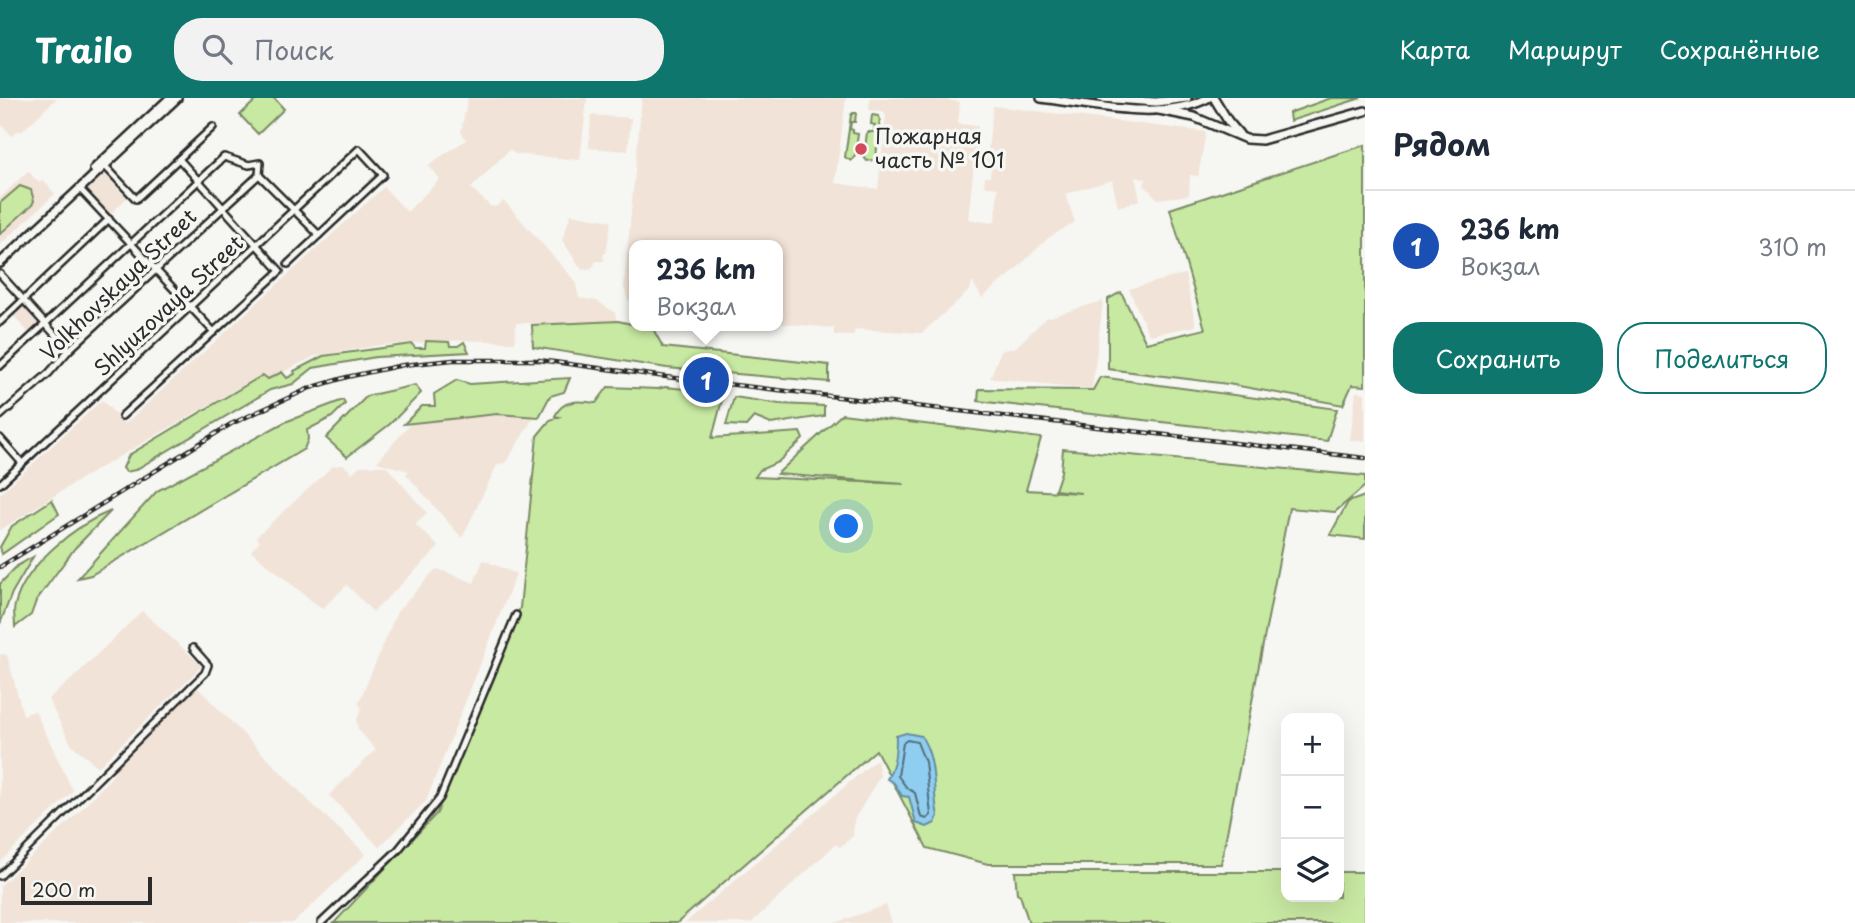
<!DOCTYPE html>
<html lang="ru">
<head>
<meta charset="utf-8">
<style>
  :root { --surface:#fff; --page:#f2f2f3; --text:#1f2937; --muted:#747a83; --line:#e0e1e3; --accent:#0f766e }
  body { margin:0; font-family:"Playpen Sans",sans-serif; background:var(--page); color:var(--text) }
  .controls { position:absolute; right:21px; bottom:21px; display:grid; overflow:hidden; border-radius:14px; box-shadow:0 7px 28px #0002 }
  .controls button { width:63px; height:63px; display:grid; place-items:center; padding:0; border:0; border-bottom:2px solid var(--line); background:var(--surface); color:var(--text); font:35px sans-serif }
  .scale { position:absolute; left:21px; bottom:18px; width:131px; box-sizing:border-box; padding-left:7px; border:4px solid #2b2b2b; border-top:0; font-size:19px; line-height:24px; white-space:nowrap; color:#2b2b2b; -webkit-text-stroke:5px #f6f6f2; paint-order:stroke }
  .you { position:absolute; left:847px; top:429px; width:24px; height:24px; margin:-18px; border:5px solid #fff; border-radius:50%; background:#1a73e8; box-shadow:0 0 0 10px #1a73e833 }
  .badge { display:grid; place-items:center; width:46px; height:46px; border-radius:50%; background:var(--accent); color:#fff; font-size:23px; font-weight:700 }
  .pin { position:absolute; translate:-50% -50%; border:4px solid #fff; box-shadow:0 2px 7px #0006 }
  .popup { position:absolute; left:629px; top:142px; width:154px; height:91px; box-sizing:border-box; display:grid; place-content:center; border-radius:14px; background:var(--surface); filter:drop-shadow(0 2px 5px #0005); font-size:23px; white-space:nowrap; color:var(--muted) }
  .popup b { font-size:26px; color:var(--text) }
  .popup::after { content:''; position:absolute; left:50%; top:100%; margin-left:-14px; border:14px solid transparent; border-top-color:var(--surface) }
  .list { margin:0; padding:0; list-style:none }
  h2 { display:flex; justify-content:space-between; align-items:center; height:91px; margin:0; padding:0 28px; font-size:30px }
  h2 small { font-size:23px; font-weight:400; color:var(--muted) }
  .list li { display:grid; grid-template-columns:46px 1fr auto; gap:21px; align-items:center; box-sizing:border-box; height:112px; padding:0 28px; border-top:2px solid var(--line) }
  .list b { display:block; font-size:26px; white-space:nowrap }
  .list p { margin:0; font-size:23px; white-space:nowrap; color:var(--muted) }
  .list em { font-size:23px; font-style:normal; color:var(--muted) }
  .actions { display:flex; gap:14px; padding:21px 28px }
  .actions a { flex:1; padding:16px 0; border:2px solid var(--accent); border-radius:28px; text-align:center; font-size:24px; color:var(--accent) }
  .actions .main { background:var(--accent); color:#fff }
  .icon { flex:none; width:38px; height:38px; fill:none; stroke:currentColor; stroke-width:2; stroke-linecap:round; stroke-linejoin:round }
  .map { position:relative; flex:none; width:1365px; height:825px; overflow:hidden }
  header { display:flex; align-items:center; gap:42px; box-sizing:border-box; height:98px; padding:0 35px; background:var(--accent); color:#fff }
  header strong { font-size:33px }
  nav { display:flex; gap:38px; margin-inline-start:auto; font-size:24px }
  .search { width:490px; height:63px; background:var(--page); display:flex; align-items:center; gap:18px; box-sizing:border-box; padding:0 24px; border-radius:28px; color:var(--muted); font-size:26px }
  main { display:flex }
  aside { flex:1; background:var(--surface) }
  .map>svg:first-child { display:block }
</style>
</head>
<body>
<header>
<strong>Trailo</strong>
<div class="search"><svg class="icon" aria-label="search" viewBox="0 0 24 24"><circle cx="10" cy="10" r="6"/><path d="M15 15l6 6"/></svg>Поиск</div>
<nav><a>Карта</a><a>Маршрут</a><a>Сохранённые</a></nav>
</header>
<main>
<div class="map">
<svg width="1365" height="825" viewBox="0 0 1365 825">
  <rect width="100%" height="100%" fill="#f6f6f2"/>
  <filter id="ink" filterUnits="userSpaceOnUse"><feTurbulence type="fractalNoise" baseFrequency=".0143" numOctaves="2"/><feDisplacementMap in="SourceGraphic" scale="14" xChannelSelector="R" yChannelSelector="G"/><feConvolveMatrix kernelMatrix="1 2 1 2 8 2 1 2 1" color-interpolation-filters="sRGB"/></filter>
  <g filter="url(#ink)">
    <!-- built -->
    <g fill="#f1e3d7">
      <path d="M0,0h57l-36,34 -2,-2 -7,6 -12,-13z"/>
      <path d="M468,0h119l-7,62 -65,-6 -5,-5 -39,39 19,18 5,1 9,-6 71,80 4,17 18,3 18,12 2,11 -101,-1 -1,19 -53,-2 -82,5 -65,11 -46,23 -5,-6 -180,104 -84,53v-36l102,-94 23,24 259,-237 23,25 33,-33 -12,-14 38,-25 -5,-8z"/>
      <path d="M642,0h204l-11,85 43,6 8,-73 -3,-5 -14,-1 1,-12h60l30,4 -2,22 20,2 -10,93 23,4 4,-2 3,-33 -14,-2 1,-9h5l1,-7 -5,-2 7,-62 213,26 -8,44 -8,-1 -1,20 -31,4 -14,-14 2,-6 -11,-2 5,23 -22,7 -6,-27 -47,14 10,28 -27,16 -42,41 -1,-1 -23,20 -10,-17 -2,9 -48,43 -67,-4 -2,7 -19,-1v-7l-56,-5v-78h-144v59l-6,-4 -4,-13z"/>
      <path d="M591,17l40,3 -3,33 -39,-3z"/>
      <path d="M28,73l11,12 4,-3 12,14 -55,51v-47z"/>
      <path d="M104,75l23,25 -17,16 -24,-25z"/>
      <path d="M571,116l40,7 -5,32 -3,1 1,7h-8l-4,7 -10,2 -20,-30z"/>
      <path d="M1185,176l11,52 -47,9 -20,-46z"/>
      <path d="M1103,203l-11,88 -102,-11 11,-27 15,-4 30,-29z"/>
      <path d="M25,204l18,21 -13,11 -18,-20z"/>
      <path d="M1356,294l9,1v49l-15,-2z"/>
      <path d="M537,314l-31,50 -9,3 -35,73 -56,-64 3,-3 -32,-9 42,-48z"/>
      <path d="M344,367l8,8 8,-7h26l41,47 -12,11 24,23 -66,65 -26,-27 -25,24 -71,-58 9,-10 -4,-4 77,-71z"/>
      <path d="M483,462l33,14 -90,227 -47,46 -50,-52 47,-45 -18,-21 -1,-9 5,-13 -3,-2 1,-5 37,-88 38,-42 3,-1 36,14z"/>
      <path d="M142,513l60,55 -104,101 -27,-23 -23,-45 24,-20z"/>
      <path d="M0,556l7,1 16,60 12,-4 38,80 -73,71z"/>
      <path d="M196,588l115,117 55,51 -73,69h-293v-37l79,-74 36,-39 -2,-7z"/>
      <path d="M877,661l3,17 -26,44 -1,16 -13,11 -4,-3 -85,79h-66z"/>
      <path d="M886,807l6,18h-57z"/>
    </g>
    <!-- green -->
    <g fill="#c8e9a2" stroke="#7a8a66" stroke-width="2">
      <path d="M258,0h16l10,11 -26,25 -18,-19z"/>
      <path d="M1331,0h30l-71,23 -1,-8z"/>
      <path d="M853,15h3l-1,9h-4l-1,7 3,1v3l5,1 -3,22 -4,5 -6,-4 6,-42z"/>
      <path d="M872,17l6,1 2,3 -4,38 -3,3 -6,1 -3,-4 3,-25h7l1,-7 -4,-1z"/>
      <path d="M1365,47v241l-13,-1 -9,20 -115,-21 -120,-15v-70l13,-7 25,51 59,-14 -35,-120z"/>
      <path d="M20,88l11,4 3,11 -2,4 -32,29v-31z"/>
      <path d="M618,223l35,8 10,18 166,18v17l-162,-14 -134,-21 -1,-22z"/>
      <path d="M426,243l23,1 1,4h8l6,-4 5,10 -93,5 -63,11 -20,16 -23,6 -135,80 -9,2 -3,-4 6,-13 134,-80 5,4 14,-7 5,6 8,-4 -1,-3 29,-15 89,-12 3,4h10z"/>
      <path d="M1100,279l237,32 -10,32 -349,-40 1,-12 114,1z"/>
      <path d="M570,280l-6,14 -14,4 -11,21 -42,-3 -93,10 18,-18h13l-1,-12 23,-14 13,4z"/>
      <path d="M415,287l6,8 -31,31 -43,33 -21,-19 41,-42z"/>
      <path d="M608,289l50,2 7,-2 59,6 -12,45 88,-6 3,7 -25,23 -18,8 -5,7 149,7 -127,-10 65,-60 199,24 -15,52 55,3 -26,-3 6,-18 2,-23 302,27v10l-30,26 -46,-4 -68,356h-233l-61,-16 -51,-98 -199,173h-343l103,-110 83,-205 17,-172 13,-16 9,-3 -4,-1c8,-18 25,-15 41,-13z"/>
      <path d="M734,299l46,7 44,2v10l-53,8 -17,-7 -8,9 -20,-1z"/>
      <path d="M343,302l2,4 -13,13 -25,13 1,9 -4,10 -213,126 -13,3 79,-87 128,-69z"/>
      <path d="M1365,398v43l-35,-4 18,-33z"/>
      <path d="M52,402l7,14 -57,40 -2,-7 12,-21z"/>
      <path d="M111,413l-36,37 -23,31 -16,22 -5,14 -16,12c0,-7 -2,-16 0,-22 10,-40 60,-80 96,-94z"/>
      <path d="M33,459l-21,36 -12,31v-40l17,-18z"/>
      <path d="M1015,774h271v25h53v-25h26v51h-336l-9,-28 -3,-2z"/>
    </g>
    <!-- water -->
    <path fill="#8fcef0" stroke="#678da1" stroke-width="2" d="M906,635l15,3c16,24 11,53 17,80l-3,7 -8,4 -11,-4 -7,-26 -7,-1 -8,-13 -7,-4c8,-14 9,-27 9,-43z"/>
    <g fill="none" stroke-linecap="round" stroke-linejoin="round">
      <!-- shore -->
      <path stroke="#536c7a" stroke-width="2" d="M907,642l10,2 8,20 6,53 -4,4 -6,-2 -6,-24 -8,-5 -9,-12 5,-33z"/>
      <defs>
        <g id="minor">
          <path d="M105,68l31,33 77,-72"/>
          <path d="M259,77l60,60"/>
          <path d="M80,91l134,143"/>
          <path d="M0,176l69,76"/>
          <path d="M0,224l109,-103"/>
          <path d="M0,268l224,-209 25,8 11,-2 -1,12"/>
          <path d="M0,318l49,-43 20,-23 190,-175"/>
          <path d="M122,318l158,-145 -101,-112"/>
          <path d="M0,340l22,25"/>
          <path d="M0,386l359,-335 24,26 -95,89"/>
          <path d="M0,778l205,-203 3,-8 -15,-17"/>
          <path d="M321,825l77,-73 42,-52 76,-183"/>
        </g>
        <g id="major">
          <path d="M1041,0c49,6 122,24 167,0"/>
          <path d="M1101,0l55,4 31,-4"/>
          <path d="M1214,0l14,23 11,13"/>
          <path d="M1159,12l35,7 52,22 16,1 103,-29"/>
          <path d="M94,71l76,-71"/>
          <path d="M0,165l177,-165"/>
        </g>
      </defs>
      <!-- minor casing -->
      <use href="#minor" stroke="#2b2b2b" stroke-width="10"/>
      <!-- major casing -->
      <use href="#major" stroke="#2b2b2b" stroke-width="12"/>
      <!-- minor -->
      <use href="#minor" stroke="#f6f6f2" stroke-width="5"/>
      <!-- major -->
      <use href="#major" stroke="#f6f6f2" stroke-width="7"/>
      <defs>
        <path id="rail" d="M0,469l231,-143 79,-36 37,-11 56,-12 50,-5h86l127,17 699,81"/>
      </defs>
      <!-- rail casing -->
      <use href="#rail" stroke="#2b2b2b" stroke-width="4.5"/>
      <!-- rail -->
      <use href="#rail" stroke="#f6f6f2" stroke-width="2" stroke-dasharray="5" stroke-linecap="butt"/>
    </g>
  </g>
  <!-- markers -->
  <circle fill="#d1495b" stroke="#f6f6f2" stroke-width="2.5" cx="861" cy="51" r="7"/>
  <g text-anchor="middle" stroke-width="7" stroke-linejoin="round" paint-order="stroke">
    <!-- poi labels -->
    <g font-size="21" fill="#2b2b2b" stroke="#f6f6f2" text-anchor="start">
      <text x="875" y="46">Пожарная<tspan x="875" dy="24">часть № 101</tspan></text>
    </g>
    <!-- street labels -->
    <g font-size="21" fill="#2b2b2b" stroke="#f6f6f2">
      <text transform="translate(119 187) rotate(-44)" y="7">Volkhovskaya Street</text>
      <text transform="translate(169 208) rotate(-43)" y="7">Shlyuzovaya Street</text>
    </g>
  </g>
</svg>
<div class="controls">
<button>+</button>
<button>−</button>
<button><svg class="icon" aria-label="layers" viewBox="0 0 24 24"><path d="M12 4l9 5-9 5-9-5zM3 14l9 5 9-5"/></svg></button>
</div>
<div class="scale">200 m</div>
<div class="you"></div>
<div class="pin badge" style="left:706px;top:282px;background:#1a4fb4">1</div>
<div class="popup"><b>236 km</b>Вокзал</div>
</div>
<aside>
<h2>Рядом<small></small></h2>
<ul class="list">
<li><span class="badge" style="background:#1a4fb4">1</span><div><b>236 km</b><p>Вокзал</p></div><em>310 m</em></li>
</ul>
<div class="actions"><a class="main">Сохранить</a><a>Поделиться</a></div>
</aside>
</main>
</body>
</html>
